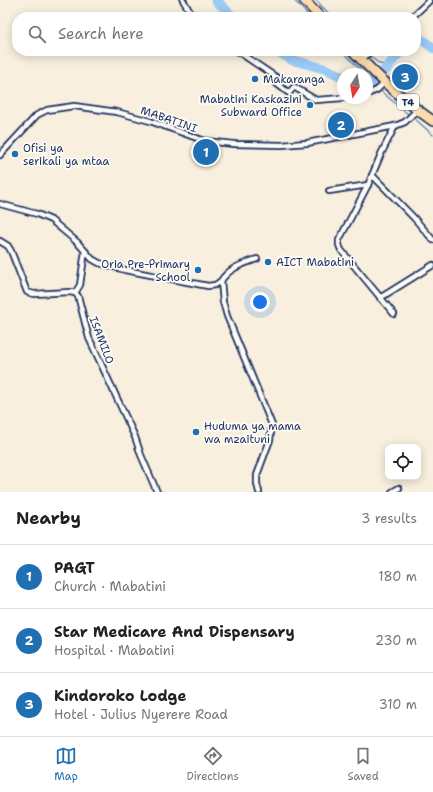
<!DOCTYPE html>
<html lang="en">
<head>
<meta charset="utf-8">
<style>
  :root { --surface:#fff; --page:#f6f6f6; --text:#222; --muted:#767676; --line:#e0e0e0; --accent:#1f6fb2 }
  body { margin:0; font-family:"Shantell Sans",sans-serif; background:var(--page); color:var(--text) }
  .controls { position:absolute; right:12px; bottom:12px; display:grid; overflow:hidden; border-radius:8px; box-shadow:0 2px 10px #0003 }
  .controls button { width:36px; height:36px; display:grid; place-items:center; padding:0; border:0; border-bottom:1px solid var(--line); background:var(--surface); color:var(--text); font:20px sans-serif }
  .compass { position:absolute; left:337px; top:68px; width:36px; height:36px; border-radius:50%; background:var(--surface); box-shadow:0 2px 10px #0003; rotate:191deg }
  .you { position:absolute; left:260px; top:302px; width:14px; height:14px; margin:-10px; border:3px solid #fff; border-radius:50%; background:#1a73e8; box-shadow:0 0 0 6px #1a73e833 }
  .badge { display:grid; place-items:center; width:26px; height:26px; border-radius:50%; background:var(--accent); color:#fff; font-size:13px; font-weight:700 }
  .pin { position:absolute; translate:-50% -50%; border:2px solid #fff; box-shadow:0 1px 4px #0006 }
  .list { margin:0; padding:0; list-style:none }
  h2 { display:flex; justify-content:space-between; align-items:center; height:52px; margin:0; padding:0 16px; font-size:17px }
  h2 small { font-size:13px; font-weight:400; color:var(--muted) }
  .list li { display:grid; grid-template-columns:26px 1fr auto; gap:12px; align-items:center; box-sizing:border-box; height:64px; padding:0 16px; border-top:1px solid var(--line) }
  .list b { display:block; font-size:15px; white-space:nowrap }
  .list p { margin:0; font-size:13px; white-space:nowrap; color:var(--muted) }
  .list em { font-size:13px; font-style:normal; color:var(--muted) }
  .icon { flex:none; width:22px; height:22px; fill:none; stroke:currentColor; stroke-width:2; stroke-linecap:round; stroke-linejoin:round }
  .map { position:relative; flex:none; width:433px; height:492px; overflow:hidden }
  .search { position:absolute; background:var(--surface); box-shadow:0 2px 10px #0003; left:12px; right:12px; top:12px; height:44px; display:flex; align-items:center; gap:10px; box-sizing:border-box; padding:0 14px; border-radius:16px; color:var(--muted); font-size:15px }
  .sheet { height:244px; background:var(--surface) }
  nav { display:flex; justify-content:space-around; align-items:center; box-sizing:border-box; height:56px; border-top:1px solid var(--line); background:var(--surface); font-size:11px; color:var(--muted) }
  nav a { display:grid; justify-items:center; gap:2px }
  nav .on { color:var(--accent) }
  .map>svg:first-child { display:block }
</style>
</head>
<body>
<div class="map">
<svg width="433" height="492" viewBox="0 0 433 492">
  <rect width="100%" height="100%" fill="#f9efde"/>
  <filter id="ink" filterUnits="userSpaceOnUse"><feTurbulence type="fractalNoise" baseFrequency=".025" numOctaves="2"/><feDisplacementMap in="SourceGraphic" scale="8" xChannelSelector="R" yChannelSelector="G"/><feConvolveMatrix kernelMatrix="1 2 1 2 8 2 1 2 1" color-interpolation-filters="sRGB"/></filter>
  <g filter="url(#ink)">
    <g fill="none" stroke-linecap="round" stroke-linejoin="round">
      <!-- stream -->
      <g stroke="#688cb9" stroke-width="1.5">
        <path d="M294,0l16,17"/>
        <path d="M316,0l16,17"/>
        <path d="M342,51l23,23"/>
        <path d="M369,56l11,8 9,2"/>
        <path d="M367,76l1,6"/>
        <path d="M370,82l38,32"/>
        <path d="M414,118l19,17"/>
      </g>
      <!-- river -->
      <g stroke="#9bcaf6" stroke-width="10">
        <path d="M216,0l17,17"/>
        <path d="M416,40l2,-1 6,2 9,7"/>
        <path d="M277,51l15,9 34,9 17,8"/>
        <path d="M384,71l17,-20"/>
        <path d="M367,82h5"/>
      </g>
      <defs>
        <g id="street">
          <path d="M183,0l10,17"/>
          <path d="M412,17l17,-16"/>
          <path d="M237,51l39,26 2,3 -1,4 12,9 5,-6 22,13 27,-2"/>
          <path d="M361,60l10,-9"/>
          <path d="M367,94l10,-4 8,-8"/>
          <path d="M0,155l37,-40 10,-5 27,-4 43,6 33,9 55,20 29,3 47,1 26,-2 88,-17 10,-4 12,-12"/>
          <path d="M372,175l42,43 19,22"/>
          <path d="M329,191l39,-6"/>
          <path d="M0,204l37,10 14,6 26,22 15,17 7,4 26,7 83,16 7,-1 6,-4"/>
          <path d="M0,241l8,5 3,5 16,41 7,2 36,-2 5,1 3,3 11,42 46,99 6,18 16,37"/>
          <path d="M257,259c-14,5 -28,9 -36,22l2,21 4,14 45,109 -2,15 -13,35v9l2,8"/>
          <path d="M75,293l5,-8 5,-34"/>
          <path d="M380,298l53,-33"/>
          <path d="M394,314l-53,-64 -2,-5v-5l29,-55 13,-31 14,-28"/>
          <path d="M392,492l7,-4"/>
        </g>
        <g id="highway">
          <path d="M304,0l16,17"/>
          <path d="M353,51c24,25 51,50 80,70"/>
        </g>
      </defs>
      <!-- street casing -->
      <use href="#street" stroke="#1b2f5e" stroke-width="8"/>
      <!-- highway casing -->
      <use href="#highway" stroke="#1b2f5e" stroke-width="12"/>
      <!-- street -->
      <use href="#street" stroke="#fdfcf7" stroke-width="4.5"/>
      <!-- highway -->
      <use href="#highway" stroke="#fcdcac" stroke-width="9"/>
    </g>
  </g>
  <!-- markers -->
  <g fill="#1f6fb2" stroke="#fdfcf7" stroke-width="1.5">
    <circle cx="255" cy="79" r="4"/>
    <circle cx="310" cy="105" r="4"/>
    <circle cx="15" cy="154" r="4"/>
    <circle cx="268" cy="262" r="4"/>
    <circle cx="198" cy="270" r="4"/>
    <circle cx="196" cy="432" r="4"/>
  </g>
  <g text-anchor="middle" stroke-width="3.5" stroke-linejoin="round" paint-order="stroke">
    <!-- shield labels -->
    <rect fill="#fdfcf7" stroke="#5f6c8c" stroke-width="1" x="397" y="94" width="22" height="16" rx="3"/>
    <g font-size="10" font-weight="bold" fill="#1b2f5e">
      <text x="408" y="106">T4</text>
    </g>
    <!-- poi labels -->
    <g font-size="11" fill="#1b2f5e" stroke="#fdfcf7" text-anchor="start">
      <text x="263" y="83">Makaranga</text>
      <text x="302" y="103" text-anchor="end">Mabatini Kaskazini<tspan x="302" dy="13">Subward Office</tspan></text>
      <text x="23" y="152">Ofisi ya<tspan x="23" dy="13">serikali ya mtaa</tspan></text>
      <text x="276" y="266">AICT Mabatini</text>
      <text x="190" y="268" text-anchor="end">Oria Pre-Primary<tspan x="190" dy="13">School</tspan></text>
      <text x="204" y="430">Huduma ya mama<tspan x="204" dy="13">wa mzaituni</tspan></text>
    </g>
    <!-- street labels -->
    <g font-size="11" fill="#1b2f5e" stroke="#fdfcf7">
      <text transform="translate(169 119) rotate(19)" y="4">MABATINI</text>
      <text transform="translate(102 340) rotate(69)" y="4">ISAMILO</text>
    </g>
  </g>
</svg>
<div class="controls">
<button><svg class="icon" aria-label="locate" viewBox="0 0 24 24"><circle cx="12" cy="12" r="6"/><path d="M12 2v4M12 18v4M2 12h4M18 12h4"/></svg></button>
</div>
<svg class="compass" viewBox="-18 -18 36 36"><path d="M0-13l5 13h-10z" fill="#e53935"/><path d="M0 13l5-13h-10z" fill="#767676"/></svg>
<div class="you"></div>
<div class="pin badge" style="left:206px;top:152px">1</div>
<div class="pin badge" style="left:341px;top:125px">2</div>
<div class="pin badge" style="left:405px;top:77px">3</div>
<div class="search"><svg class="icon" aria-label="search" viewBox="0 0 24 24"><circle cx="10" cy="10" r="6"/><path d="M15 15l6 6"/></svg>Search here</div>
</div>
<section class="sheet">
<h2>Nearby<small>3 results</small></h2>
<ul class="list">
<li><span class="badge">1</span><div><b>PAGT</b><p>Church · Mabatini</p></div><em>180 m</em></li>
<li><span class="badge">2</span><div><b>Star Medicare And Dispensary</b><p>Hospital · Mabatini</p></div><em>230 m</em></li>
<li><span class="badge">3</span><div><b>Kindoroko Lodge</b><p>Hotel · Julius Nyerere Road</p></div><em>310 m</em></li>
</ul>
</section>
<nav>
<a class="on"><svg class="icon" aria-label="map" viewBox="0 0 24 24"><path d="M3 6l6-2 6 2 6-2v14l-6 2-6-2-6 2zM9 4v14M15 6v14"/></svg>Map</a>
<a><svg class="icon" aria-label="directions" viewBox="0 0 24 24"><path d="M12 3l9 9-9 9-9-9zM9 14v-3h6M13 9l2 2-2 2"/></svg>Directions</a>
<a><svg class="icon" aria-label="saved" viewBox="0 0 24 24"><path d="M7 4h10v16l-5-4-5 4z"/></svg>Saved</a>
</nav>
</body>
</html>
